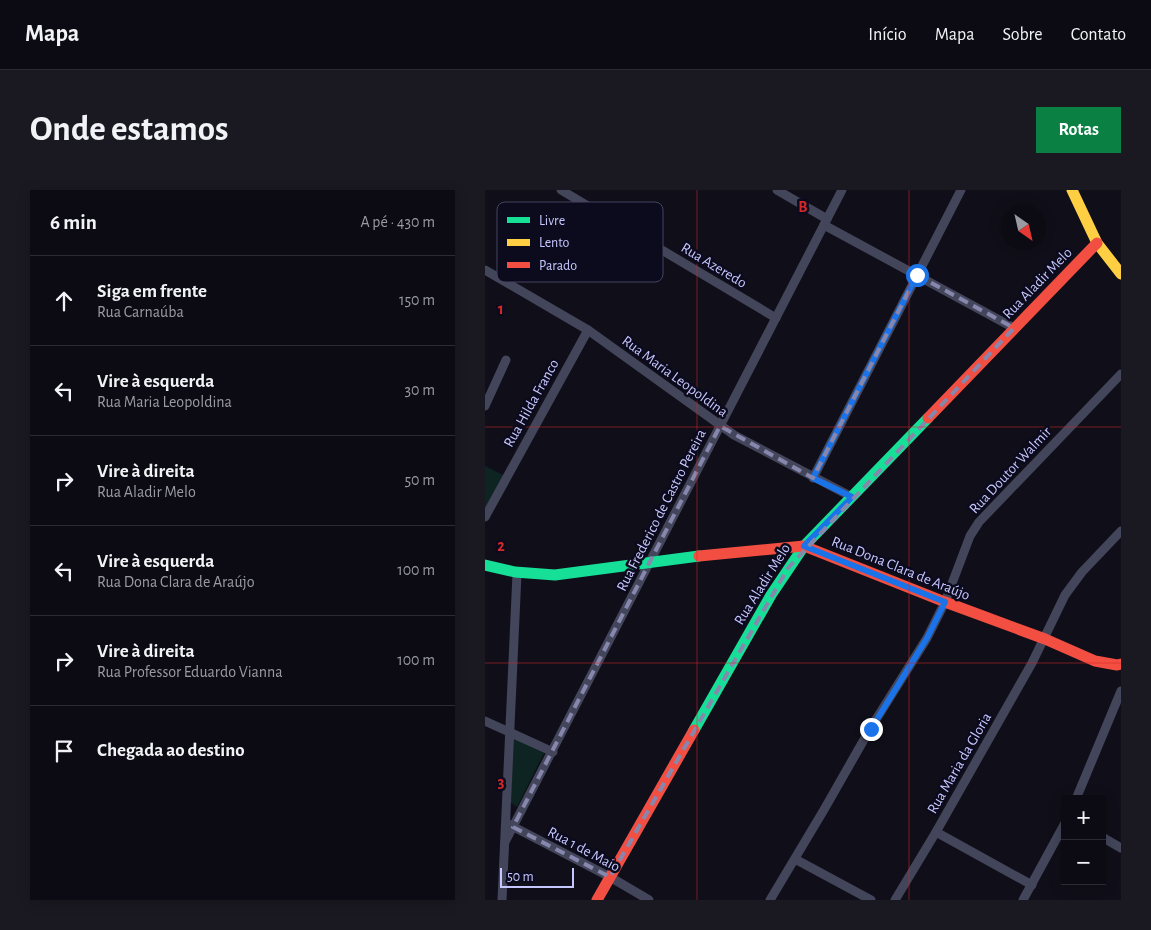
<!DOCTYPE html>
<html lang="pt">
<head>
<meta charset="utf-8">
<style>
  :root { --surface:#0c0b13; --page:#1a1921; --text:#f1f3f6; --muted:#9a9ba0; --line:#2c2b33; --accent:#0b8043 }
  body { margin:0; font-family:"Alegreya Sans",sans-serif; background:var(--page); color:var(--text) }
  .controls { position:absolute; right:15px; bottom:15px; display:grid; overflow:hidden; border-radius:0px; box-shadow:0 2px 12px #0003 }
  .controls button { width:45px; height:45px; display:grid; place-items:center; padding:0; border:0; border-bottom:1px solid var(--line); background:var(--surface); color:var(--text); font:25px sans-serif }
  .compass { position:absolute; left:516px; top:15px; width:45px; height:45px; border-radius:50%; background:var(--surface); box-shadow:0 2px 12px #0003; rotate:146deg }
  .scale { position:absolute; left:15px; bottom:12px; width:74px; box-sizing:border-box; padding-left:5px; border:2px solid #c7c7ff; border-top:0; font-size:14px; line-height:18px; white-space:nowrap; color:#c7c7ff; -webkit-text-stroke:4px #0c0b1d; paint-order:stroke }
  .stop { position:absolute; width:15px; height:15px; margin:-11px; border:4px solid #1a73e8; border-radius:50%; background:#fff }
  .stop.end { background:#1a73e8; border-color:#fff; box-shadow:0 1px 5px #0008 }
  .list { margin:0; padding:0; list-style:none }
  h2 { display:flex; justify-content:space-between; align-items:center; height:65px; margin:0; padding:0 20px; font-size:21px }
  h2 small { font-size:16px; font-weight:400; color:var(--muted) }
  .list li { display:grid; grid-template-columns:32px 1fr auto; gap:15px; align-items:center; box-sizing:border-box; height:90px; padding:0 20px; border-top:1px solid var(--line) }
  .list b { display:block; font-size:19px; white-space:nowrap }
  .list p { margin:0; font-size:16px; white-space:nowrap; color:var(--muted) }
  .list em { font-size:16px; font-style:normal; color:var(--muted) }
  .icon { flex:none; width:28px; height:28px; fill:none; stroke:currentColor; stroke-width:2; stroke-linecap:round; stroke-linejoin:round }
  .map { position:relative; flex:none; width:636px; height:710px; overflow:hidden; border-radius:0px }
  header { display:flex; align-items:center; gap:30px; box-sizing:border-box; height:70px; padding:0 25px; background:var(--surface); border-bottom:1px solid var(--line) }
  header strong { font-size:24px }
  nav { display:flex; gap:28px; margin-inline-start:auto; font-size:18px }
  .intro { display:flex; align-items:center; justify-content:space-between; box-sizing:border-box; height:120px; padding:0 30px }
  h1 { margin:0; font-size:35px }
  .button { padding:12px 22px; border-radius:0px; background:var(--accent); color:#fff; font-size:18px; font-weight:700 }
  main { display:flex; gap:30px; padding:0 30px }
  aside { flex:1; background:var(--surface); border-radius:0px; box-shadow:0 2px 12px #0003 }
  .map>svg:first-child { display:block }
</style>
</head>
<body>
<header>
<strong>Mapa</strong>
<nav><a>Início</a><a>Mapa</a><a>Sobre</a><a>Contato</a></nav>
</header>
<div class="intro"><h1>Onde estamos</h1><a class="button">Rotas</a></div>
<main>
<aside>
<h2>6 min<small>A pé · 430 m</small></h2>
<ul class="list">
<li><svg class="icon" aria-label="ahead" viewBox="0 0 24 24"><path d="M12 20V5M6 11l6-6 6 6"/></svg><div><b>Siga em frente</b><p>Rua Carnaúba</p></div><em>150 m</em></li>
<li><svg class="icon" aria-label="left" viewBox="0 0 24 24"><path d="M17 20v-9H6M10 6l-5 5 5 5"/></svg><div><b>Vire à esquerda</b><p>Rua Maria Leopoldina</p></div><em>30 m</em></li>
<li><svg class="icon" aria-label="right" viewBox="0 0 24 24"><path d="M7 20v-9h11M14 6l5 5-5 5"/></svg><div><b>Vire à direita</b><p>Rua Aladir Melo</p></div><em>50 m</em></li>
<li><svg class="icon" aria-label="left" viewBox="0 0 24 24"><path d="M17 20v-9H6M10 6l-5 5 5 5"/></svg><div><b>Vire à esquerda</b><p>Rua Dona Clara de Araújo</p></div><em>100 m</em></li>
<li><svg class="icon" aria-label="right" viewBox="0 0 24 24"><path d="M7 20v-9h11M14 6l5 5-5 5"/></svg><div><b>Vire à direita</b><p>Rua Professor Eduardo Vianna</p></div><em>100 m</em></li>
<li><svg class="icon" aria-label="arrive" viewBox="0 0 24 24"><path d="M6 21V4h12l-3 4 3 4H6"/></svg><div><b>Chegada ao destino</b></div></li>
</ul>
</aside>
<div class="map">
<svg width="636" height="710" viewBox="0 0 636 710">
  <rect width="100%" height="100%" fill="#100f19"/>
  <!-- green -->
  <g fill="#0e2422">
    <path d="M0,276l18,9 -18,33z"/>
    <path d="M28,548l31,15 -27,54 -7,-5z"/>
  </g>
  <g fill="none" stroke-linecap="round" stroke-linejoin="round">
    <!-- street -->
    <g stroke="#43455a" stroke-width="9">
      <path d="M76,0l215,128"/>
      <path d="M292,0l50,29"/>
      <path d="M339,35l190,103"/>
      <path d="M0,80l103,60 146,105 118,62"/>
      <path d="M0,216l21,-46"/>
      <path d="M328,288l148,-288"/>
      <path d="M0,327l103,-187"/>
      <path d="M0,531l68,31"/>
      <path d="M591,609l45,-108"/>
      <path d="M23,634l102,53 39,23"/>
      <path d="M451,642l96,53"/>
      <path d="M617,647l19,11"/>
      <path d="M20,652l337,-652"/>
      <path d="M310,669l76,41"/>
      <path d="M17,710l15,-326"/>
      <path d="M285,710l55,-92 45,-79 57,-91 18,-36 25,-66 9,-14 142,-148"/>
      <path d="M410,710l41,-68 96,-169 33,-68 17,-23 39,-41"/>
      <path d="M538,710l42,-77"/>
    </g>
    <!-- fast -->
    <g stroke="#16e098" stroke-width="11">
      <path d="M0,375l30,7 40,3 144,-19"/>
      <path d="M209,540l77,-135 33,-49 124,-128"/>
    </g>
    <!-- slow -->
    <path stroke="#ffcf43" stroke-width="11" d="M587,0l25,53 24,31"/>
    <!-- jam -->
    <g stroke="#f24e42" stroke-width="11">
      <path d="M443,228l169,-175"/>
      <path d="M214,366l105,-10 141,56 100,37 50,22 22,4 4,-1"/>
      <path d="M112,710l97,-170"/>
    </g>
  </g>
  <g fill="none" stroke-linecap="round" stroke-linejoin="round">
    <!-- route -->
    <path stroke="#1a73e8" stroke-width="6" d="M386,539l56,-91 18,-36 -141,-56 48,-49 -39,-19 104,-203"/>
  </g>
  <!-- marked area -->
  <path fill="none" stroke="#8787ae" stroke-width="4" stroke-dasharray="10 6" stroke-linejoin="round" d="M432,85l97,53 -226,240 -178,309 -97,-50 207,-401 93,52z"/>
  <!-- grid -->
  <path fill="none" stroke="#d62828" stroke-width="1" stroke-opacity="0.55" d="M212,0v710M424,0v710M0,237h636M0,473h636"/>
  <g text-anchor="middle" stroke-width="5" stroke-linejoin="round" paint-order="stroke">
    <!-- street labels -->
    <g font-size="15" fill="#c7c7ff" stroke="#0c0b1d">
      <text transform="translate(229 75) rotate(31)" y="5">Rua Azeredo</text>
      <text transform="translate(552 93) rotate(-46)" y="5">Rua Aladir Melo</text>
      <text transform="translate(190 186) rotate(36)" y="5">Rua Maria Leopoldina</text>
      <text transform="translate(46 213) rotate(-61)" y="5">Rua Hilda Franco</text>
      <text transform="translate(525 280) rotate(-47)" y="5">Rua Doutor Walmir</text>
      <text transform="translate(176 320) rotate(-63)" y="5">Rua Frederico de Castro Pereira</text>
      <text transform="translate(416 378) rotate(22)" y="5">Rua Dona Clara de Araújo</text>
      <text transform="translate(277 394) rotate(-58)" y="5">Rua Aladir Melo</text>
      <text transform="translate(474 573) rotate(-60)" y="5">Rua Maria da Gloria</text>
      <text transform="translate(99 659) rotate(28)" y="5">Rua 1 de Maio</text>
    </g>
  </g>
  <!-- legend -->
  <rect x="12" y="12" width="166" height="80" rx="8" fill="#0c0b1d" stroke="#444361" stroke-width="1"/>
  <rect x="22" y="27" width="23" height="6" fill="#16e098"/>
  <rect x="22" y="49" width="23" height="7" fill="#ffcf43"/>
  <rect x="22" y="72" width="23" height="6" fill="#f24e42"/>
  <g font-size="14" fill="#c7c7ff">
    <text x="54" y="35">Livre</text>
    <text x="54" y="57">Lento</text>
    <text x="54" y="80">Parado</text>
  </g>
  <g font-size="16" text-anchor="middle" font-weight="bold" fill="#d62828" stroke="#0c0b1d" stroke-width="5" stroke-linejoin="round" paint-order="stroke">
    <text x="318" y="22">B</text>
    <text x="16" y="124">1</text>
    <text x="16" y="361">2</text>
    <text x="16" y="597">3</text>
  </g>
</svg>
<div class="controls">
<button>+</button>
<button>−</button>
</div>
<svg class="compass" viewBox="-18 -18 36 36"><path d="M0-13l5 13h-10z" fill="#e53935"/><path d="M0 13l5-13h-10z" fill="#9a9ba0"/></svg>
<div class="scale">50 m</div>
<div class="stop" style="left:432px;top:85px"></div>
<div class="stop end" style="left:386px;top:539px"></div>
</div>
</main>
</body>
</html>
